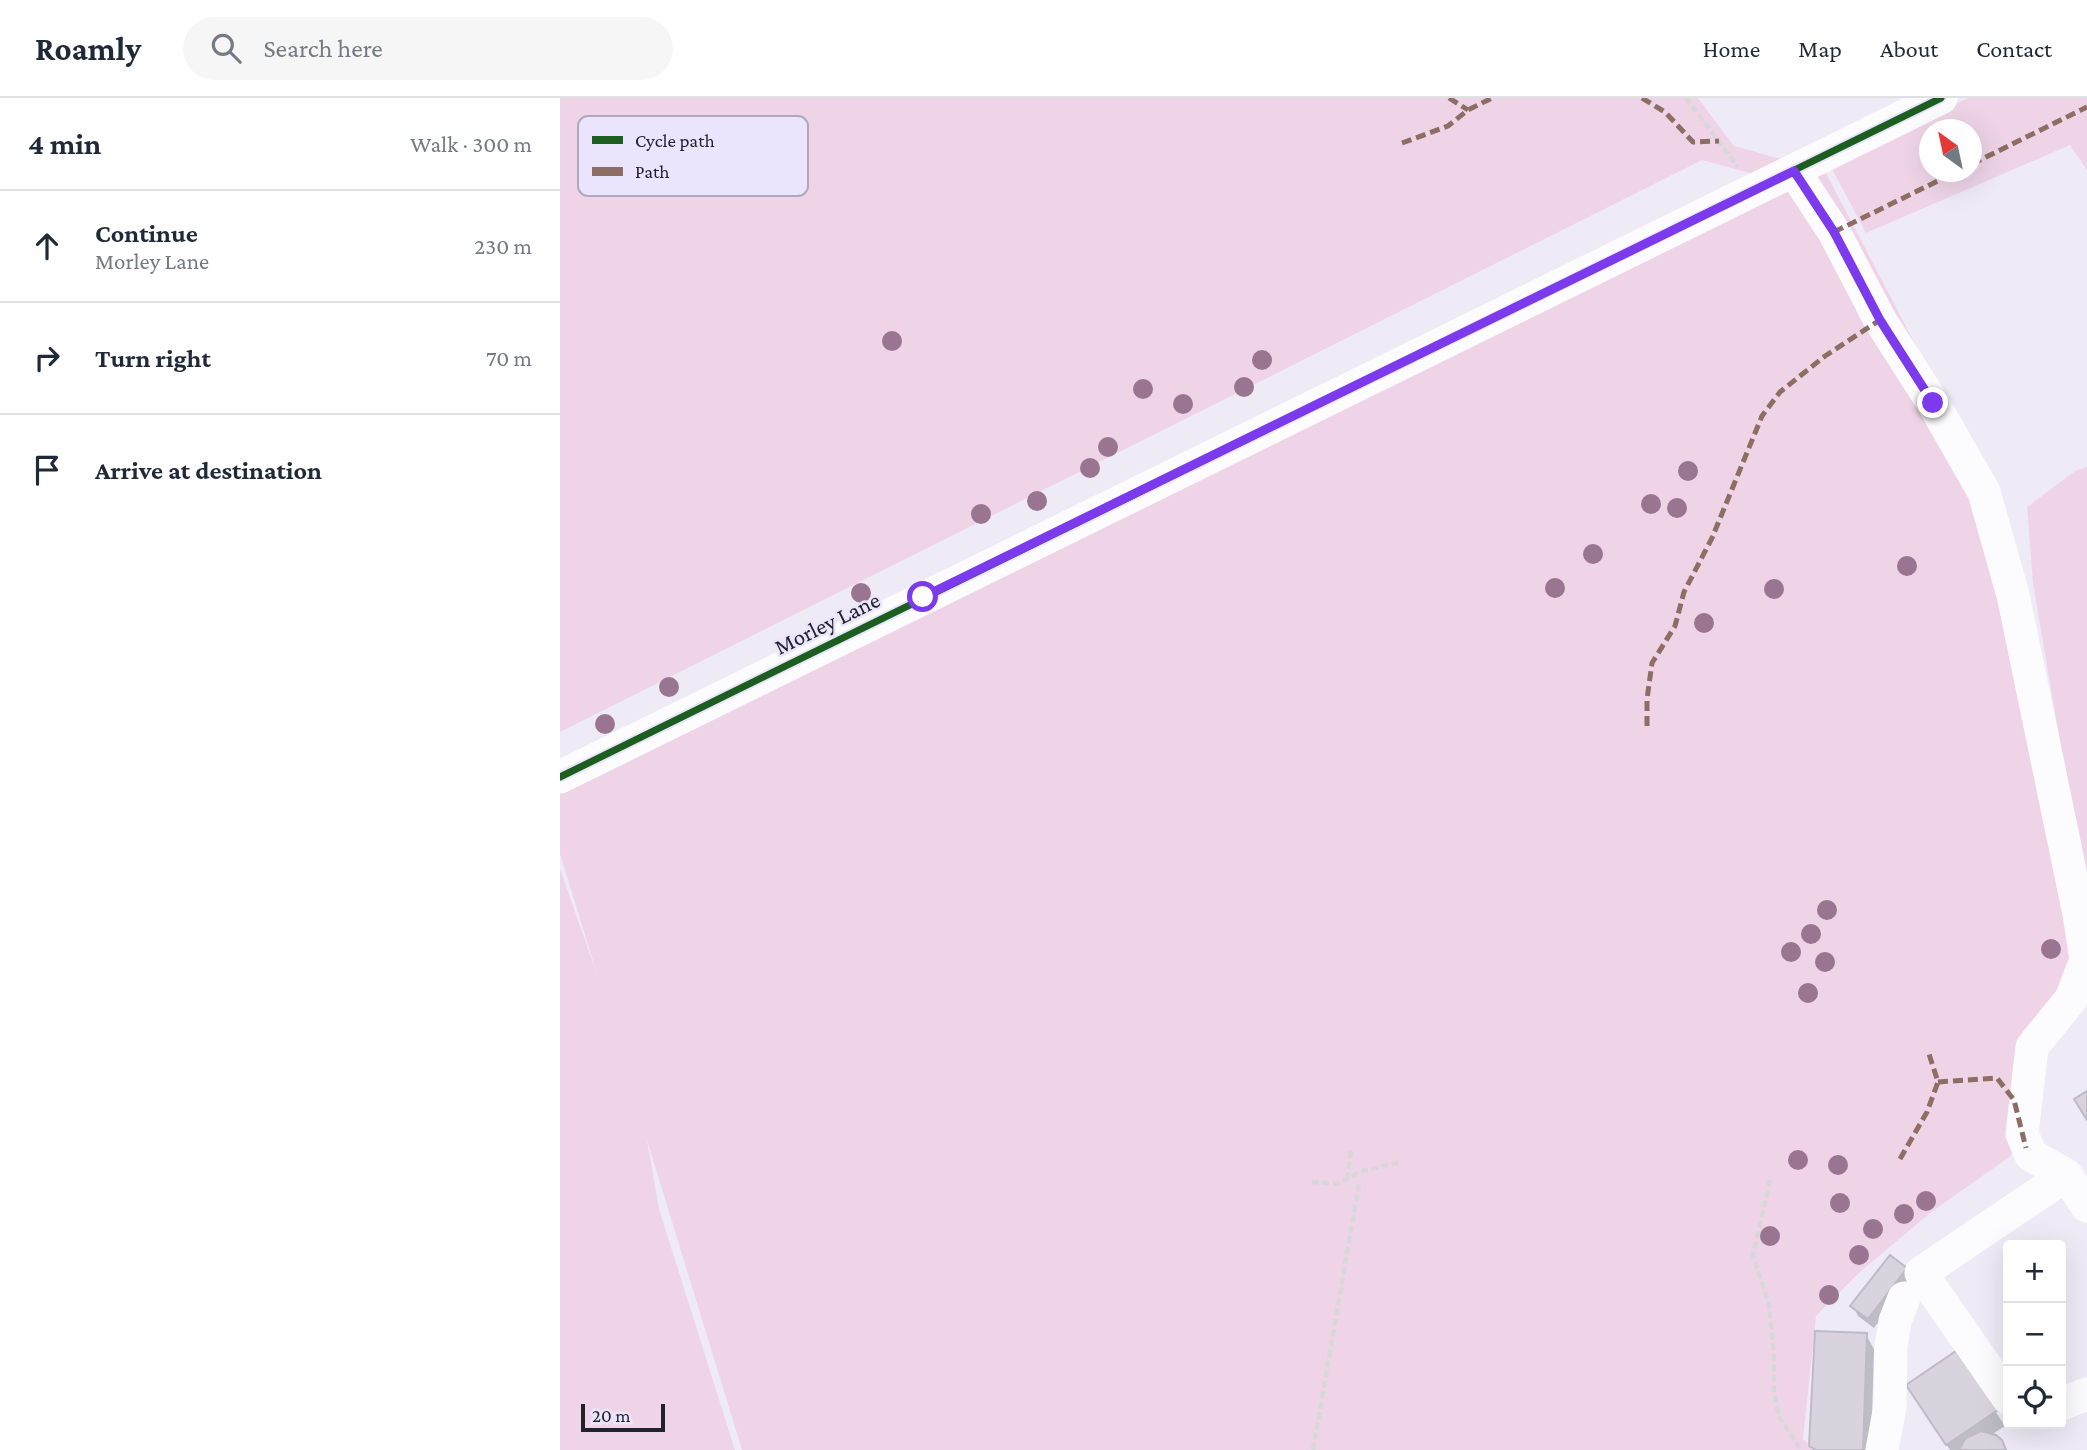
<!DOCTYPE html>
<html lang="en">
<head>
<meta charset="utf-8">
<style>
  :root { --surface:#fff; --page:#f6f6f7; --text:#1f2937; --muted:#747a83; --line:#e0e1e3 }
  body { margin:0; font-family:"Crimson Pro",serif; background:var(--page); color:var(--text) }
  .controls { position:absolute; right:21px; bottom:21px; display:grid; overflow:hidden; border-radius:7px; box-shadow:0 7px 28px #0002 }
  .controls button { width:63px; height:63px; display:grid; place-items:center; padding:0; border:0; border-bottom:2px solid var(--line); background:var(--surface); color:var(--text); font:35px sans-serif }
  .compass { position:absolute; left:1359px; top:21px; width:63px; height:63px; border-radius:50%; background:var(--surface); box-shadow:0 7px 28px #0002; rotate:327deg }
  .scale { position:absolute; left:21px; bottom:18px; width:84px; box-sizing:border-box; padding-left:7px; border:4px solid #23212c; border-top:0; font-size:19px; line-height:24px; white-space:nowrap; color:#23212c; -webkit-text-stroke:5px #eae5fd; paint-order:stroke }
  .stop { position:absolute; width:21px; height:21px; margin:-16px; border:5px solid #7c3aed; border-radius:50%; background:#fff }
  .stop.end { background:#7c3aed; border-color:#fff; box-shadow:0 2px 7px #0008 }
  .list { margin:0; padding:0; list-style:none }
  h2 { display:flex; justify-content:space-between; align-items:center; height:91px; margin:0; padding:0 28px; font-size:30px }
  h2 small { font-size:23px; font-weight:400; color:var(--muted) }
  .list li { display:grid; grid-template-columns:46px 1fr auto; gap:21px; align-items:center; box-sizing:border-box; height:112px; padding:0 28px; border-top:2px solid var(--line) }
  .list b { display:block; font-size:26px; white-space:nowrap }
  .list p { margin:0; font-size:23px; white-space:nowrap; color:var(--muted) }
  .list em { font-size:23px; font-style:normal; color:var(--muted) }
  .icon { flex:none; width:38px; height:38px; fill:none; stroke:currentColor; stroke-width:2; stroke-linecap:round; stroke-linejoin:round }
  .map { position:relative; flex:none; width:1527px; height:1352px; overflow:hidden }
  header { display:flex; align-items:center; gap:42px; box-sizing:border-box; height:98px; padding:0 35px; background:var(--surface); border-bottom:2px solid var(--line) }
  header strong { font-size:33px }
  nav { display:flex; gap:38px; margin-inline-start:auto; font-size:24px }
  .search { width:490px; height:63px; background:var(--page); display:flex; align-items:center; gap:18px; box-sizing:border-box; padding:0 24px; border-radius:38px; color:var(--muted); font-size:26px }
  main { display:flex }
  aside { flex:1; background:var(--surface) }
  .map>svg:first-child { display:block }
</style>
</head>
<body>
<header>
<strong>Roamly</strong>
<div class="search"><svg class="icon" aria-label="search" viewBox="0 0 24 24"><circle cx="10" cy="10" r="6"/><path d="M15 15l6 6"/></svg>Search here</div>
<nav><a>Home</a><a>Map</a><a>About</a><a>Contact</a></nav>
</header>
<main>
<aside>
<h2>4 min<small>Walk · 300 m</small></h2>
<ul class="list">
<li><svg class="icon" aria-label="ahead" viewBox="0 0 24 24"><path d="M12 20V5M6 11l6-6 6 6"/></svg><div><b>Continue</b><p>Morley Lane</p></div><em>230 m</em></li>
<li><svg class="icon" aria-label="right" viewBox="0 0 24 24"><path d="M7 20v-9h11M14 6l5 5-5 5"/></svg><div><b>Turn right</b></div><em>70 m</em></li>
<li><svg class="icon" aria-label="arrive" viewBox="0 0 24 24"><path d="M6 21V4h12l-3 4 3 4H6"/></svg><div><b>Arrive at destination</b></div></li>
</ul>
</aside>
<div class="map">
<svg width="1527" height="1352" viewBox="0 0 1527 1352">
  <rect width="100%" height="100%" fill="#eeebf7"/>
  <!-- green -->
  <g fill="#efd4e8" fill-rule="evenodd">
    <path d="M0,0h1138l36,48 91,25 175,336 87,402 -44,140 -6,79 -29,30 -78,55 -70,59 -44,44 -13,123 12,11h-1073l-95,-310 12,69 76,241h-175v-581l38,108 -38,-123v-69l1226,-602 -84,-23 -1142,572z"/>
    <path d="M1408,0h119v72l-17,-25 -204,88 -36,-68zM1370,32h42v42h-42z"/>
    <path d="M1527,369v412l-4,-2 -50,-294 -6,-76 48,-36z"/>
  </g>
  <!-- shadow -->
  <g fill="#0003">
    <path d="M1346,1172l5,9 -37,49 -16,-12 -5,-10z"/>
    <path d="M1306,1237l8,14 -3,101h-58l-2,-4z"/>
    <path d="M1396,1255l49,73 -14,9 15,15h-56l-33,-50z"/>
  </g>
  <!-- building -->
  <g fill="#d9d3de" stroke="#bfbbc4" stroke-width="2">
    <path d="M1527,993v29l-13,-21z"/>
    <path d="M1330,1157l17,13 -39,51 -18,-13z"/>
    <path d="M1255,1233l52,2 -4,117h-47l-7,-4z"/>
    <path d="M1396,1253l42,59 -52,35 -40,-60z"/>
    <path d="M1421,1333l15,4 6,5 4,10h-47l7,-12z"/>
  </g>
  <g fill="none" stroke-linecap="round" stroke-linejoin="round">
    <!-- path -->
    <g stroke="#d8d7db" stroke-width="4.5" stroke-dasharray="7 3.5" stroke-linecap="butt">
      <path d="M1126,0l52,69"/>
      <path d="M787,1081l4,-28"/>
      <path d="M1210,1082l-17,76 16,48 5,52v34l5,27 22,33"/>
      <path d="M752,1084l26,2 23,-13 37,-8"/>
      <path d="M753,1352l46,-266"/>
    </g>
    <!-- minor -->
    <g stroke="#fcfcfe" stroke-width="33">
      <path d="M1234,73l40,61 46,88 53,83 51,89 29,103 66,319 7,46 -15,39 -39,48 -10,87 9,21 35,20 21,31"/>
      <path d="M0,679l1381,-679"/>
      <path d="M1448,1300l-87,-125 145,-98"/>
      <path d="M1501,1306l26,-10"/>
      <path d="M1322,1352l8,-44 1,-59 4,-26 9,-23"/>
    </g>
    <!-- quiet -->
    <g stroke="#8d6e63" stroke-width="5" stroke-dasharray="10 5" stroke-linecap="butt">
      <path d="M889,0l19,12"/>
      <path d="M1082,0l23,14 28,30 26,-1"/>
      <path d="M842,45l46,-17 20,-16 24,-12"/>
      <path d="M1412,66l115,-57"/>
      <path d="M1274,134l122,-60"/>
      <path d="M1087,628v-27l5,-36 23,-37 9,-34 28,-54 50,-122 18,-24 45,-36 55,-36"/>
      <path d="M1378,984l59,-4 17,22 12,48"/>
      <path d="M1340,1061l27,-47 11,-30 -10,-31"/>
    </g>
    <defs>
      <path id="cycleway" d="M0,679l1381,-679"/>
    </defs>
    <!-- cycleway casing -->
    <use href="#cycleway" stroke="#eae5fd" stroke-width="11"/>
    <!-- cycleway -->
    <use href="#cycleway" stroke="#1b5e20" stroke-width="7"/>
  </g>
  <!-- trees -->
  <g fill="#997592">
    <circle cx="332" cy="243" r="10"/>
    <circle cx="702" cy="262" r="10"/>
    <circle cx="684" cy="289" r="10"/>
    <circle cx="583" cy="291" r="10"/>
    <circle cx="623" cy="306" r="10"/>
    <circle cx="548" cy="349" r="10"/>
    <circle cx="530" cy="370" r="10"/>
    <circle cx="1128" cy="373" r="10"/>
    <circle cx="477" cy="403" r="10"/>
    <circle cx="1091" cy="406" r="10"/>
    <circle cx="1117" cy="410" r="10"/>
    <circle cx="421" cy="416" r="10"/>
    <circle cx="1033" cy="456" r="10"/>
    <circle cx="1347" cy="468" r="10"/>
    <circle cx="995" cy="490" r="10"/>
    <circle cx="1214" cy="491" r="10"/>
    <circle cx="301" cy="495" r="10"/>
    <circle cx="1144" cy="525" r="10"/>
    <circle cx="109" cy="589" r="10"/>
    <circle cx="45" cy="626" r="10"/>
    <circle cx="1267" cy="812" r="10"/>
    <circle cx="1251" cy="836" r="10"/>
    <circle cx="1491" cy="851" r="10"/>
    <circle cx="1231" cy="854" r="10"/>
    <circle cx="1265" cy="864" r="10"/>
    <circle cx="1248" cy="895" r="10"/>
    <circle cx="1238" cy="1062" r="10"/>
    <circle cx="1278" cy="1067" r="10"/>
    <circle cx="1366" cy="1103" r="10"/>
    <circle cx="1280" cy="1105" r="10"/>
    <circle cx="1344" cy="1116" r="10"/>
    <circle cx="1313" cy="1131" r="10"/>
    <circle cx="1210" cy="1138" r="10"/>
    <circle cx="1299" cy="1157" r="10"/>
    <circle cx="1269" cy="1197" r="10"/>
  </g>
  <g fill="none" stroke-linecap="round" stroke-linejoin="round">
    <!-- route -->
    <path stroke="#7c3aed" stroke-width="9" d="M363,499l871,-426 40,61 46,88 53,83"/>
  </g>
  <g text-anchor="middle" stroke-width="5" stroke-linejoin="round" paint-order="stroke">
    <!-- street labels -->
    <g font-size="23" fill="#23212c" stroke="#eae5fd">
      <text transform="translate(267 525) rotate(-26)" y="8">Morley Lane</text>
    </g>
  </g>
  <!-- legend -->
  <rect x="18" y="18" width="230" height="80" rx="10" fill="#eae5fd" stroke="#aeaabe" stroke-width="2"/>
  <rect x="32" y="38" width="31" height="8" fill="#1b5e20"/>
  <rect x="32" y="69" width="31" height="9" fill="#8d6e63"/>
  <g font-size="19" fill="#23212c">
    <text x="75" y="49">Cycle path</text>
    <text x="75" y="80">Path</text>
  </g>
</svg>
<div class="controls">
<button>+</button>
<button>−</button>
<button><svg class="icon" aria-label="locate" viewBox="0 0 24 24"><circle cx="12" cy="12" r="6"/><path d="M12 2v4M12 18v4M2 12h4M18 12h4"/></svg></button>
</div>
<svg class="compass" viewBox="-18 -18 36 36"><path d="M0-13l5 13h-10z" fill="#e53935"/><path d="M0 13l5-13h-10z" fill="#747a83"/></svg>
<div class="scale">20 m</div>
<div class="stop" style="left:363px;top:499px"></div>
<div class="stop end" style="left:1373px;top:305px"></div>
</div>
</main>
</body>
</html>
